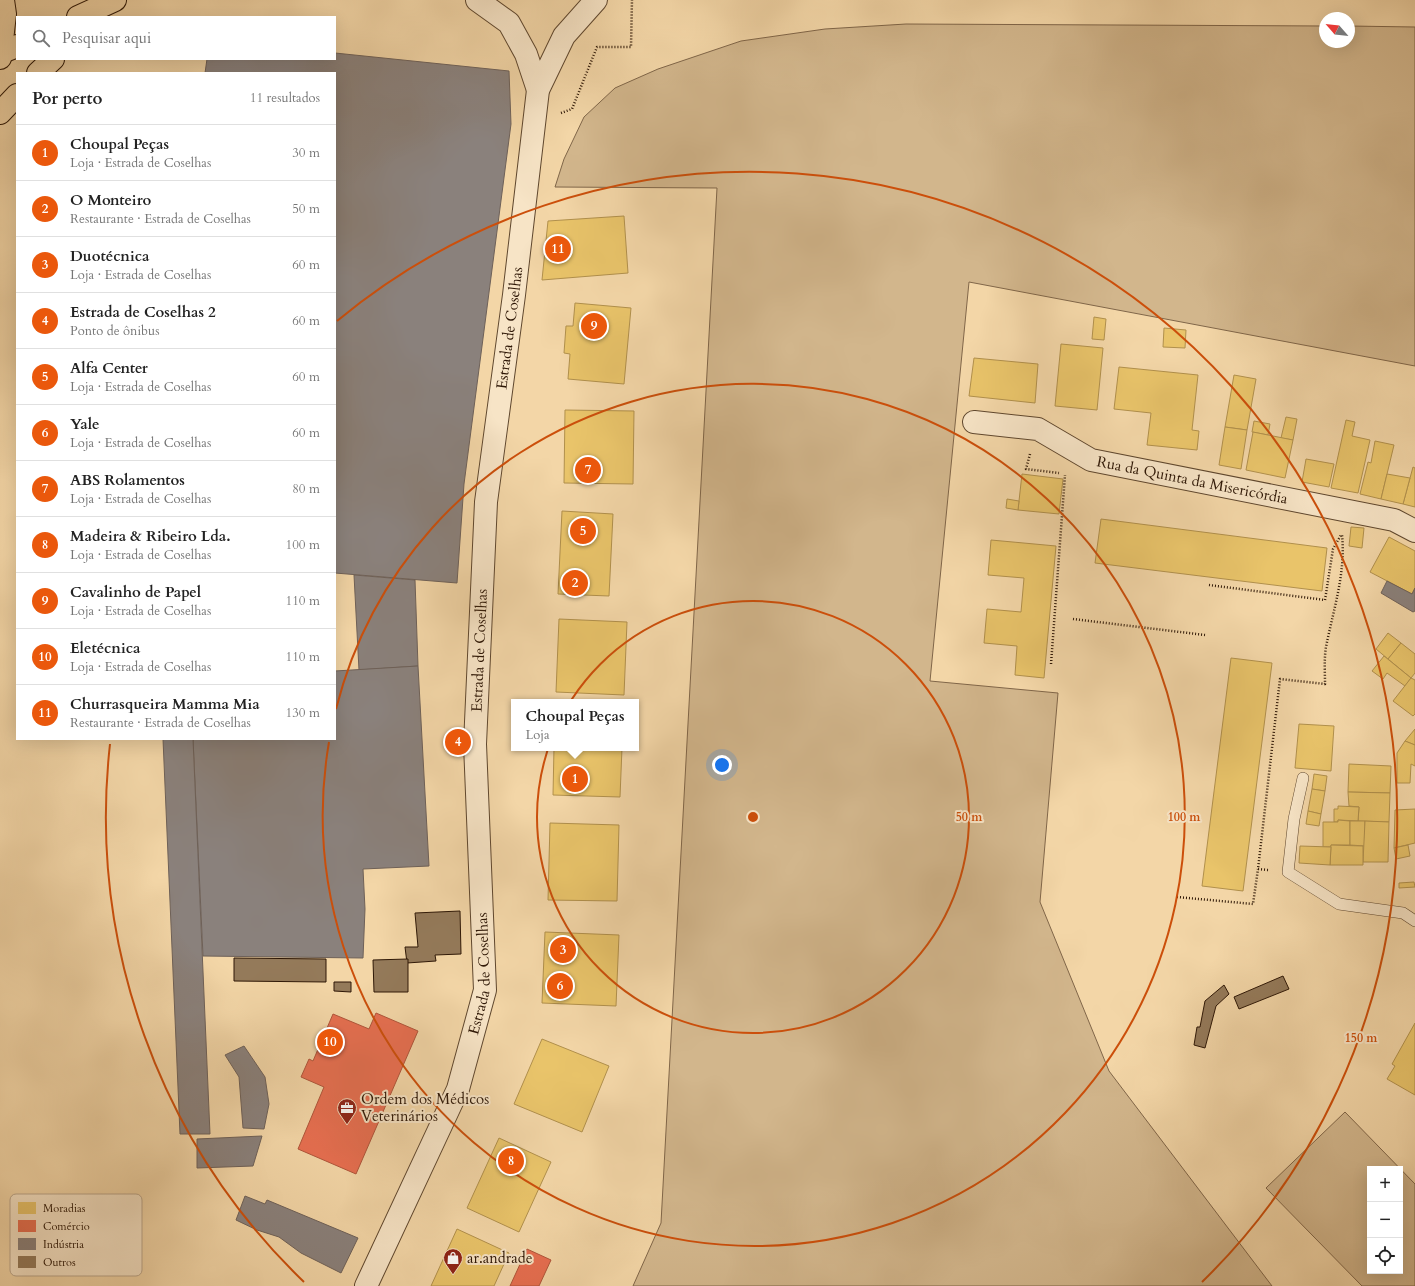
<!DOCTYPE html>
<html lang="pt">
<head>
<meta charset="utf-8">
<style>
  :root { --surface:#fff; --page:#f6f6f6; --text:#222; --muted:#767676; --line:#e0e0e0; --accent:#ea580c }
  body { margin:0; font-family:Cardo,serif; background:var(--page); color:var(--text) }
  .controls { position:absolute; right:12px; bottom:12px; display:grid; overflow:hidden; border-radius:0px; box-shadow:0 4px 16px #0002 }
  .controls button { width:36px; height:36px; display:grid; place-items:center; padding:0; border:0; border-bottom:1px solid var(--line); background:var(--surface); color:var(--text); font:20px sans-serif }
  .compass { position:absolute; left:1319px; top:12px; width:36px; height:36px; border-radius:50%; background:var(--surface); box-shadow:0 4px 16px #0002; rotate:298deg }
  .you { position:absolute; left:722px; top:765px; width:14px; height:14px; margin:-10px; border:3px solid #fff; border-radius:50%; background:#1a73e8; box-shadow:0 0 0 6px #1a73e833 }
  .badge { display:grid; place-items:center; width:26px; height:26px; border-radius:50%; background:var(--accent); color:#fff; font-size:13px; font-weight:700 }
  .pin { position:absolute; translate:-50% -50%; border:2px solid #fff; box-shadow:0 1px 4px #0006 }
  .popup { position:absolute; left:511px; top:699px; width:128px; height:52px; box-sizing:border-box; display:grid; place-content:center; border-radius:0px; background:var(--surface); filter:drop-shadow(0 1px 3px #0005); font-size:13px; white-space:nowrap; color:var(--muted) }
  .popup b { font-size:15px; color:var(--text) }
  .popup::after { content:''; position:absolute; left:50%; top:100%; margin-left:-8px; border:8px solid transparent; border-top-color:var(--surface) }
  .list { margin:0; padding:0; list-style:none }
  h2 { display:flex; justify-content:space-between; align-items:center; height:52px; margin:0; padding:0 16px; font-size:17px }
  h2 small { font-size:13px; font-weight:400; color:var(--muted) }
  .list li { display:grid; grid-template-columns:26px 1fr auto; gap:12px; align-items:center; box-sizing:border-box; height:56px; padding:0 16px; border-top:1px solid var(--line) }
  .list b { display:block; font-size:15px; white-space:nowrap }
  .list p { margin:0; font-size:13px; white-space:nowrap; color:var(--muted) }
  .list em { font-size:13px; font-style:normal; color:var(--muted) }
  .icon { flex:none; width:22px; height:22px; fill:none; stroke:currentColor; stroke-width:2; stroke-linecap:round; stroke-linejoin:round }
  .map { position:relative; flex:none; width:1415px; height:1286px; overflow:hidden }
  .search { position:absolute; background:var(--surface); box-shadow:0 4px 16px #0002; left:16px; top:16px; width:320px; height:44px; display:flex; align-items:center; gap:10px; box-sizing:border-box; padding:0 14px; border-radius:0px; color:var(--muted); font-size:15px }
  .panel { position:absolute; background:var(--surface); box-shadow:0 4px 16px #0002; left:16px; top:72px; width:320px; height:668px; border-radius:0px }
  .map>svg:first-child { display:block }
</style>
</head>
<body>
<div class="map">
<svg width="1415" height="1286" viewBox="0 0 1415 1286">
  <rect width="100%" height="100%" fill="#f3d6a7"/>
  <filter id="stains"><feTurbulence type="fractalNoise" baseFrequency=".005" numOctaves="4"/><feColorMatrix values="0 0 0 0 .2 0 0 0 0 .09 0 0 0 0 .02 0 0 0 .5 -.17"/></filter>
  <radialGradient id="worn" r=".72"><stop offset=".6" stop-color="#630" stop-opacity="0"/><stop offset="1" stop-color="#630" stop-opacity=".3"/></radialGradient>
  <!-- green -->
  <g fill="#d2b68c" stroke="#806649" fill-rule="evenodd">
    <path d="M906,24l419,2v16h24v-16l66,1v339l-446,-84 -39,399 128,12 -18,209 69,169 163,215h-639l28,-63 56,-1035 -162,-1 9,-28 20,-42 31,-29 43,-19 83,-28 84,-12z"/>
    <path d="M1345,1112l70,72v102h-53l-96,-98zM1370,1169h30v102h-30z"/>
  </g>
  <!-- homes -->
  <g fill="#e9c46a" stroke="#b1904c">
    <path d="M624,216l4,57 -86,7 6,-59z"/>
    <path d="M575,303l56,5 -7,76 -56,-5 2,-25 -6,-1 2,-27h7z"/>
    <path d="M1094,317l12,2 -2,21 -12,-1z"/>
    <path d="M1164,328l22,2 -1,18 -22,-1z"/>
    <path d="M1061,344l42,4 -6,62 -42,-4z"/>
    <path d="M974,358l64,6 -3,39 -66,-7z"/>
    <path d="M1119,367l79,8 -6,55 7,1 -2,19 -50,-5 4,-32 -37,-4z"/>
    <path d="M1234,375l22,4 -9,51 -22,-3z"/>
    <path d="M565,410l69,1 -1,73 -69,-1z"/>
    <path d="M1286,417l11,2 -4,21 -12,-2z"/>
    <path d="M1346,420l9,2 -3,14 18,4 -12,53 -27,-5z"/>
    <path d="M1254,421l16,3 -2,11 -16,-3z"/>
    <path d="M1225,427l22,3 -6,39 -22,-4z"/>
    <path d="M1253,432l40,8 -8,38 -39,-8z"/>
    <path d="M1375,441l19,4 -13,54 -21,-5 8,-32 3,1z"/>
    <path d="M1306,459l28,5 -5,23 -27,-5z"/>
    <path d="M1413,467l2,1v39l-12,-3z"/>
    <path d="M1022,474l41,5 -4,35 -41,-4z"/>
    <path d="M1387,474l23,4 -7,26 -22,-5z"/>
    <path d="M1007,499l12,2 -1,9 -12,-2z"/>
    <path d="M562,511l51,3 -4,82 -51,-2z"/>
    <path d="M1101,519l226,29 -5,43 -227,-28z"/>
    <path d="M1351,527l13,1 -2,20 -13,-2z"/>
    <path d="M1389,537l26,14v37l-3,6 -42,-22z"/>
    <path d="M991,540l65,6 -12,132 -29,-3 2,-29 -33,-3 3,-34 34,3 3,-34 -36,-3z"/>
    <path d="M559,619l68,3 -3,73 -68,-3z"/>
    <path d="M1388,633l13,10 -13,16 -12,-10z"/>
    <path d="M1401,643l14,11v19l-4,5 -23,-19z"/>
    <path d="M1384,656l27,22 -6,8 -18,-13 -4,6 -11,-8z"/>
    <path d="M1231,658l41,5 -29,228 -41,-5z"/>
    <path d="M1411,678l4,2v34l-2,2 -20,-15z"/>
    <path d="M1299,724l35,2 -3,45 -36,-3z"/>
    <path d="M1415,729v16l-10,-4z"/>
    <path d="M1405,741l10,4v21l-4,-2 -1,19h-13v-30z"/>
    <path d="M554,748h68l-2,49 -67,-2z"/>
    <path d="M1349,764l42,2 -1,27 -42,-1z"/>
    <path d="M1314,774l13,2 -2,15 -13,-2z"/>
    <path d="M1312,789l13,2 -4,23 -13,-3z"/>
    <path d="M1348,792l42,1 -1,29 -31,-1 1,-14 -10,-1z"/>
    <path d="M1338,806l21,1 -1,14 -20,-1v2h-4v-13h4z"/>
    <path d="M1415,809v34l-21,5 1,-38z"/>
    <path d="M1308,811l13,3 -2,12 -13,-2z"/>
    <path d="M1338,820l12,1v24h-19v2h-8v-25h15z"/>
    <path d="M1350,821h15v25l-15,-1z"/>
    <path d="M1365,821l24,1 -1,40h-25z"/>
    <path d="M550,823l69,2 -2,76 -69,-1z"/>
    <path d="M1331,845l32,1v19h-33z"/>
    <path d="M1408,845l2,11 -14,3 -2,-11z"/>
    <path d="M1300,846l31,1 -1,18 -31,-2z"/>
    <path d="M1414,882l1,5 -16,1v-5z"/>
    <path d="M545,932l74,3 -3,71 -74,-3z"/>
    <path d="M1415,1023v72l-28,-16 8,-13 -3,-2z"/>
    <path d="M542,1039l67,27 -27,66 -68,-28z"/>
    <path d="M499,1138l52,24 -32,70 -52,-24z"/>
    <path d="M457,1229l52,24 -15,33h-63z"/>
  </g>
  <!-- shops -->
  <g fill="#e76f51" stroke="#b0553a">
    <path d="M376,1013l42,18 -62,143 -58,-25 26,-62 -23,-10 8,-18 4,2 20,-47 36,15z"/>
    <path d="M527,1249l24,11 -12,26h-29z"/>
  </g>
  <!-- industry -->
  <g fill="#8a817c" stroke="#6e6159">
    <path d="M335,53l174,18 2,53 -47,360 -7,99 -122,-10v-500h-130l2,-14h128z"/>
    <path d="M354,575l61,5 3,86 -59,4z"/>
    <path d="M1387,581l25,13 3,-6v23l-2,1 -32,-19z"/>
    <path d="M418,666l11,200 -66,3 2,40 -2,49 -160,-2 -10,-217h142v-68z"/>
    <path d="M163,739h30l17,395h-30z"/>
    <path d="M244,1046l21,31 4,27 -5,25 -21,-1 -4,-51 -14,-22z"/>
    <path d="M262,1136l-9,30 -56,2v-29z"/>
    <path d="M245,1196l20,8 2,-4 91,38 -17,35 -40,-20 -22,-16 -22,-7 -21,-10z"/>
  </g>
  <!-- building -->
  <g fill="#947a5a" stroke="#2e1706">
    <path d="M460,911l1,43 -26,1 1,6 -29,2 -2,-16h13l-3,-34z"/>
    <path d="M234,958l92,1v23l-92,-1z"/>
    <path d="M408,959v33h-34l-1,-32z"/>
    <path d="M1283,976l6,13 -50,20 -5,-12z"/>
    <path d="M334,982h17v10l-17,-1z"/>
    <path d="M1224,985l5,9 -13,12 -11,42 -11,-3 3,-18h3l5,-26z"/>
  </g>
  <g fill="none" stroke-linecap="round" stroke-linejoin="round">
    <defs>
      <path id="service" d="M1303,778l-9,41 -6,53 51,32 64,9 12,8"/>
      <g id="minor">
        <path d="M477,0l32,23 17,31 12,36"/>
        <path id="s1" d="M974,422l64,7 53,31 303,60 21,11"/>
        <path id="s2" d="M366,1286l92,-197 27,-99 -10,-246 11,-242 28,-207 24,-205 26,-54 32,-36"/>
      </g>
      <g id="primary">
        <path d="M78,17l37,-17"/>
        <path d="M2,52l15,-6"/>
        <path d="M38,73l15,-14"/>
        <path d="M0,113l17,-18"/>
      </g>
      <path id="trunk" d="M0,58l5,-44 -2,-14"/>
    </defs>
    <!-- service casing -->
    <use href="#service" stroke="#5f472e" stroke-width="12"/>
    <!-- minor casing -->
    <use href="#minor" stroke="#5f472e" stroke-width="24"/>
    <!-- primary casing -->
    <use href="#primary" stroke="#2e1706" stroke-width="24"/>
    <!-- trunk casing -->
    <use href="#trunk" stroke="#2e1706" stroke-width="24"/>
    <!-- path -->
    <g stroke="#2e1706" stroke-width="2.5" stroke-dasharray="1 2" stroke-linecap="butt">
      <path d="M561,113l11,-4 25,-62h34l1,-47"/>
      <path d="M1030,454l-4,15 33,4"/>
      <path d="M1209,585l116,15 8,-51 8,-14"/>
      <path d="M1073,619l132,16"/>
      <path d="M1051,664l14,-189"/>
      <path d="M1268,870l-10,-1 22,-190 45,5c0,-12 -1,-25 1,-37 7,-36 20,-74 16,-112"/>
      <path d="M1177,897l76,7 5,-35"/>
    </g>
    <!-- service -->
    <use href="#service" stroke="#f7e4c6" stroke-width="11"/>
    <!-- minor -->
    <use href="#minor" stroke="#f7e4c6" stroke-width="22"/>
    <!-- primary -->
    <use href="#primary" stroke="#f3d6a7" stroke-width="22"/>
    <!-- trunk -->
    <use href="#trunk" stroke="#f3d6a7" stroke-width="22"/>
  </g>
  <!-- distance rings -->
  <g fill="none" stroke="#cc4f0b" stroke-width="2">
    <circle cx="753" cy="817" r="216"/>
    <path d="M336 709A431 431 0 1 1 329 742"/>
    <path d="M304 1282A647 647 0 0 1 110 744M337 321A647 647 0 0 1 1202 1282"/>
  </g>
  <!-- icons -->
  <defs>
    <symbol id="office-pin" viewBox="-11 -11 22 30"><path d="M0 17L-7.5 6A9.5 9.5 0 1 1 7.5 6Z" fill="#8f2418" stroke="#f7e4c6"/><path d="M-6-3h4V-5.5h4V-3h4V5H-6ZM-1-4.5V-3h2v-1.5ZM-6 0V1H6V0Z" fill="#fff"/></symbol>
    <symbol id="shop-pin" viewBox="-11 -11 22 30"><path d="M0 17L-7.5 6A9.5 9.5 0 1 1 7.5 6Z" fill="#8f2418" stroke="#f7e4c6"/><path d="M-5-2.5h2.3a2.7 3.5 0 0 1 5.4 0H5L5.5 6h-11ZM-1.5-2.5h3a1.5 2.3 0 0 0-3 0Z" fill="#fff"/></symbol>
  </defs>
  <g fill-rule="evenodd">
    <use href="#office-pin" x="336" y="1097" width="22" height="30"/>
    <use href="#shop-pin" x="442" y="1247" width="22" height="30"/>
  </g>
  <g text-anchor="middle" stroke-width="4" stroke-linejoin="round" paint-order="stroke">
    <!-- street labels -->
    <g font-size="15" fill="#2e1706" stroke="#f7e4c6">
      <text dy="5" stroke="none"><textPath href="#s2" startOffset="984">Estrada de Coselhas</textPath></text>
      <text dy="5" stroke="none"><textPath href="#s1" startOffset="229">Rua da Quinta da Misericórdia</textPath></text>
      <text dy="5" stroke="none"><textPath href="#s2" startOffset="660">Estrada de Coselhas</textPath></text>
      <text dy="5" stroke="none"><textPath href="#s2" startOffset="336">Estrada de Coselhas</textPath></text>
    </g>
    <!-- poi labels -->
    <g font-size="15" fill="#2e1706" stroke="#f7e4c6" text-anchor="start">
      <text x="361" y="1104">Ordem dos Médicos<tspan x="361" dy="17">Veterinários</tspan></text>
      <text x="467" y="1263">ar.andrade</text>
    </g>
  </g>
  <!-- legend -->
  <rect x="10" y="1194" width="132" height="82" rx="6" fill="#f7e4c6" stroke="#bba68c" stroke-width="1"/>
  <rect x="18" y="1202" width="18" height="12" fill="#e9c46a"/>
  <rect x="18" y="1220" width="18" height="12" fill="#e76f51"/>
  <rect x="18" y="1238" width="18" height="12" fill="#8a817c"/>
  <rect x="18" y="1256" width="18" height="12" fill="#947a5a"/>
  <g font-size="11" fill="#2e1706">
    <text x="43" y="1212">Moradias</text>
    <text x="43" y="1230">Comércio</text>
    <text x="43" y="1248">Indústria</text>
    <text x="43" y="1266">Outros</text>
  </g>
  <circle cx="753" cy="817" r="6" fill="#cc4f0b" stroke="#f7e4c6" stroke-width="2"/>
  <g font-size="12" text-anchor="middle" font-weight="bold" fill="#cc4f0b" stroke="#f7e4c6" stroke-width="4" stroke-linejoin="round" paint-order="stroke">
    <text x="969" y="821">50 m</text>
    <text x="1184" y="821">100 m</text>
    <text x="1361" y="1042">150 m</text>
  </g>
  <rect width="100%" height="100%" filter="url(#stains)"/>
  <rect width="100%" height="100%" fill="url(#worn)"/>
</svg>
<div class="controls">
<button>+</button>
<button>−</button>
<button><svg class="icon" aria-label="locate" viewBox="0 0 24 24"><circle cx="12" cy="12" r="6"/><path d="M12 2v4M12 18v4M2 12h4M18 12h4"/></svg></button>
</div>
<svg class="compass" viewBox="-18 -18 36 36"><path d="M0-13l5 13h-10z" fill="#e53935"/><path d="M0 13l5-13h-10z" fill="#767676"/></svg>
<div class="you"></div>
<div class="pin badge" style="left:575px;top:779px">1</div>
<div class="popup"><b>Choupal Peças</b>Loja</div>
<div class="pin badge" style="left:575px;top:583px">2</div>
<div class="pin badge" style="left:563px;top:950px">3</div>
<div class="pin badge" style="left:458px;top:742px">4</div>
<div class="pin badge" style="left:583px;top:531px">5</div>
<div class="pin badge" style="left:560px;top:986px">6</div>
<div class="pin badge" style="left:588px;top:470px">7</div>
<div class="pin badge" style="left:511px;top:1161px">8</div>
<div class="pin badge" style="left:594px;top:326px">9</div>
<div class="pin badge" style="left:330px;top:1042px">10</div>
<div class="pin badge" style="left:558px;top:249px">11</div>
<div class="search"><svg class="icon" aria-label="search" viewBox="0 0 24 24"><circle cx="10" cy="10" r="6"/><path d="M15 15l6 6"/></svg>Pesquisar aqui</div>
<section class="panel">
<h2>Por perto<small>11 resultados</small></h2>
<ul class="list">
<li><span class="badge">1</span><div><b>Choupal Peças</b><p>Loja · Estrada de Coselhas</p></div><em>30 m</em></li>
<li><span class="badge">2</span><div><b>O Monteiro</b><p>Restaurante · Estrada de Coselhas</p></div><em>50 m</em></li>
<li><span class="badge">3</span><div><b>Duotécnica</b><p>Loja · Estrada de Coselhas</p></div><em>60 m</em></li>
<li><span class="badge">4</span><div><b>Estrada de Coselhas 2</b><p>Ponto de ônibus</p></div><em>60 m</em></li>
<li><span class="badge">5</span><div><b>Alfa Center</b><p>Loja · Estrada de Coselhas</p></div><em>60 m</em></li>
<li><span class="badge">6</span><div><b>Yale</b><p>Loja · Estrada de Coselhas</p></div><em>60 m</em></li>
<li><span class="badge">7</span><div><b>ABS Rolamentos</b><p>Loja · Estrada de Coselhas</p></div><em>80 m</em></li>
<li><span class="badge">8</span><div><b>Madeira &amp; Ribeiro Lda.</b><p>Loja · Estrada de Coselhas</p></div><em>100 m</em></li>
<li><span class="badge">9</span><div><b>Cavalinho de Papel</b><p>Loja · Estrada de Coselhas</p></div><em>110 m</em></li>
<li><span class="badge">10</span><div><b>Eletécnica</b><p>Loja · Estrada de Coselhas</p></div><em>110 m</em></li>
<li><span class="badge">11</span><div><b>Churrasqueira Mamma Mia</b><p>Restaurante · Estrada de Coselhas</p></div><em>130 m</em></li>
</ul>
</section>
</div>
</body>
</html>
